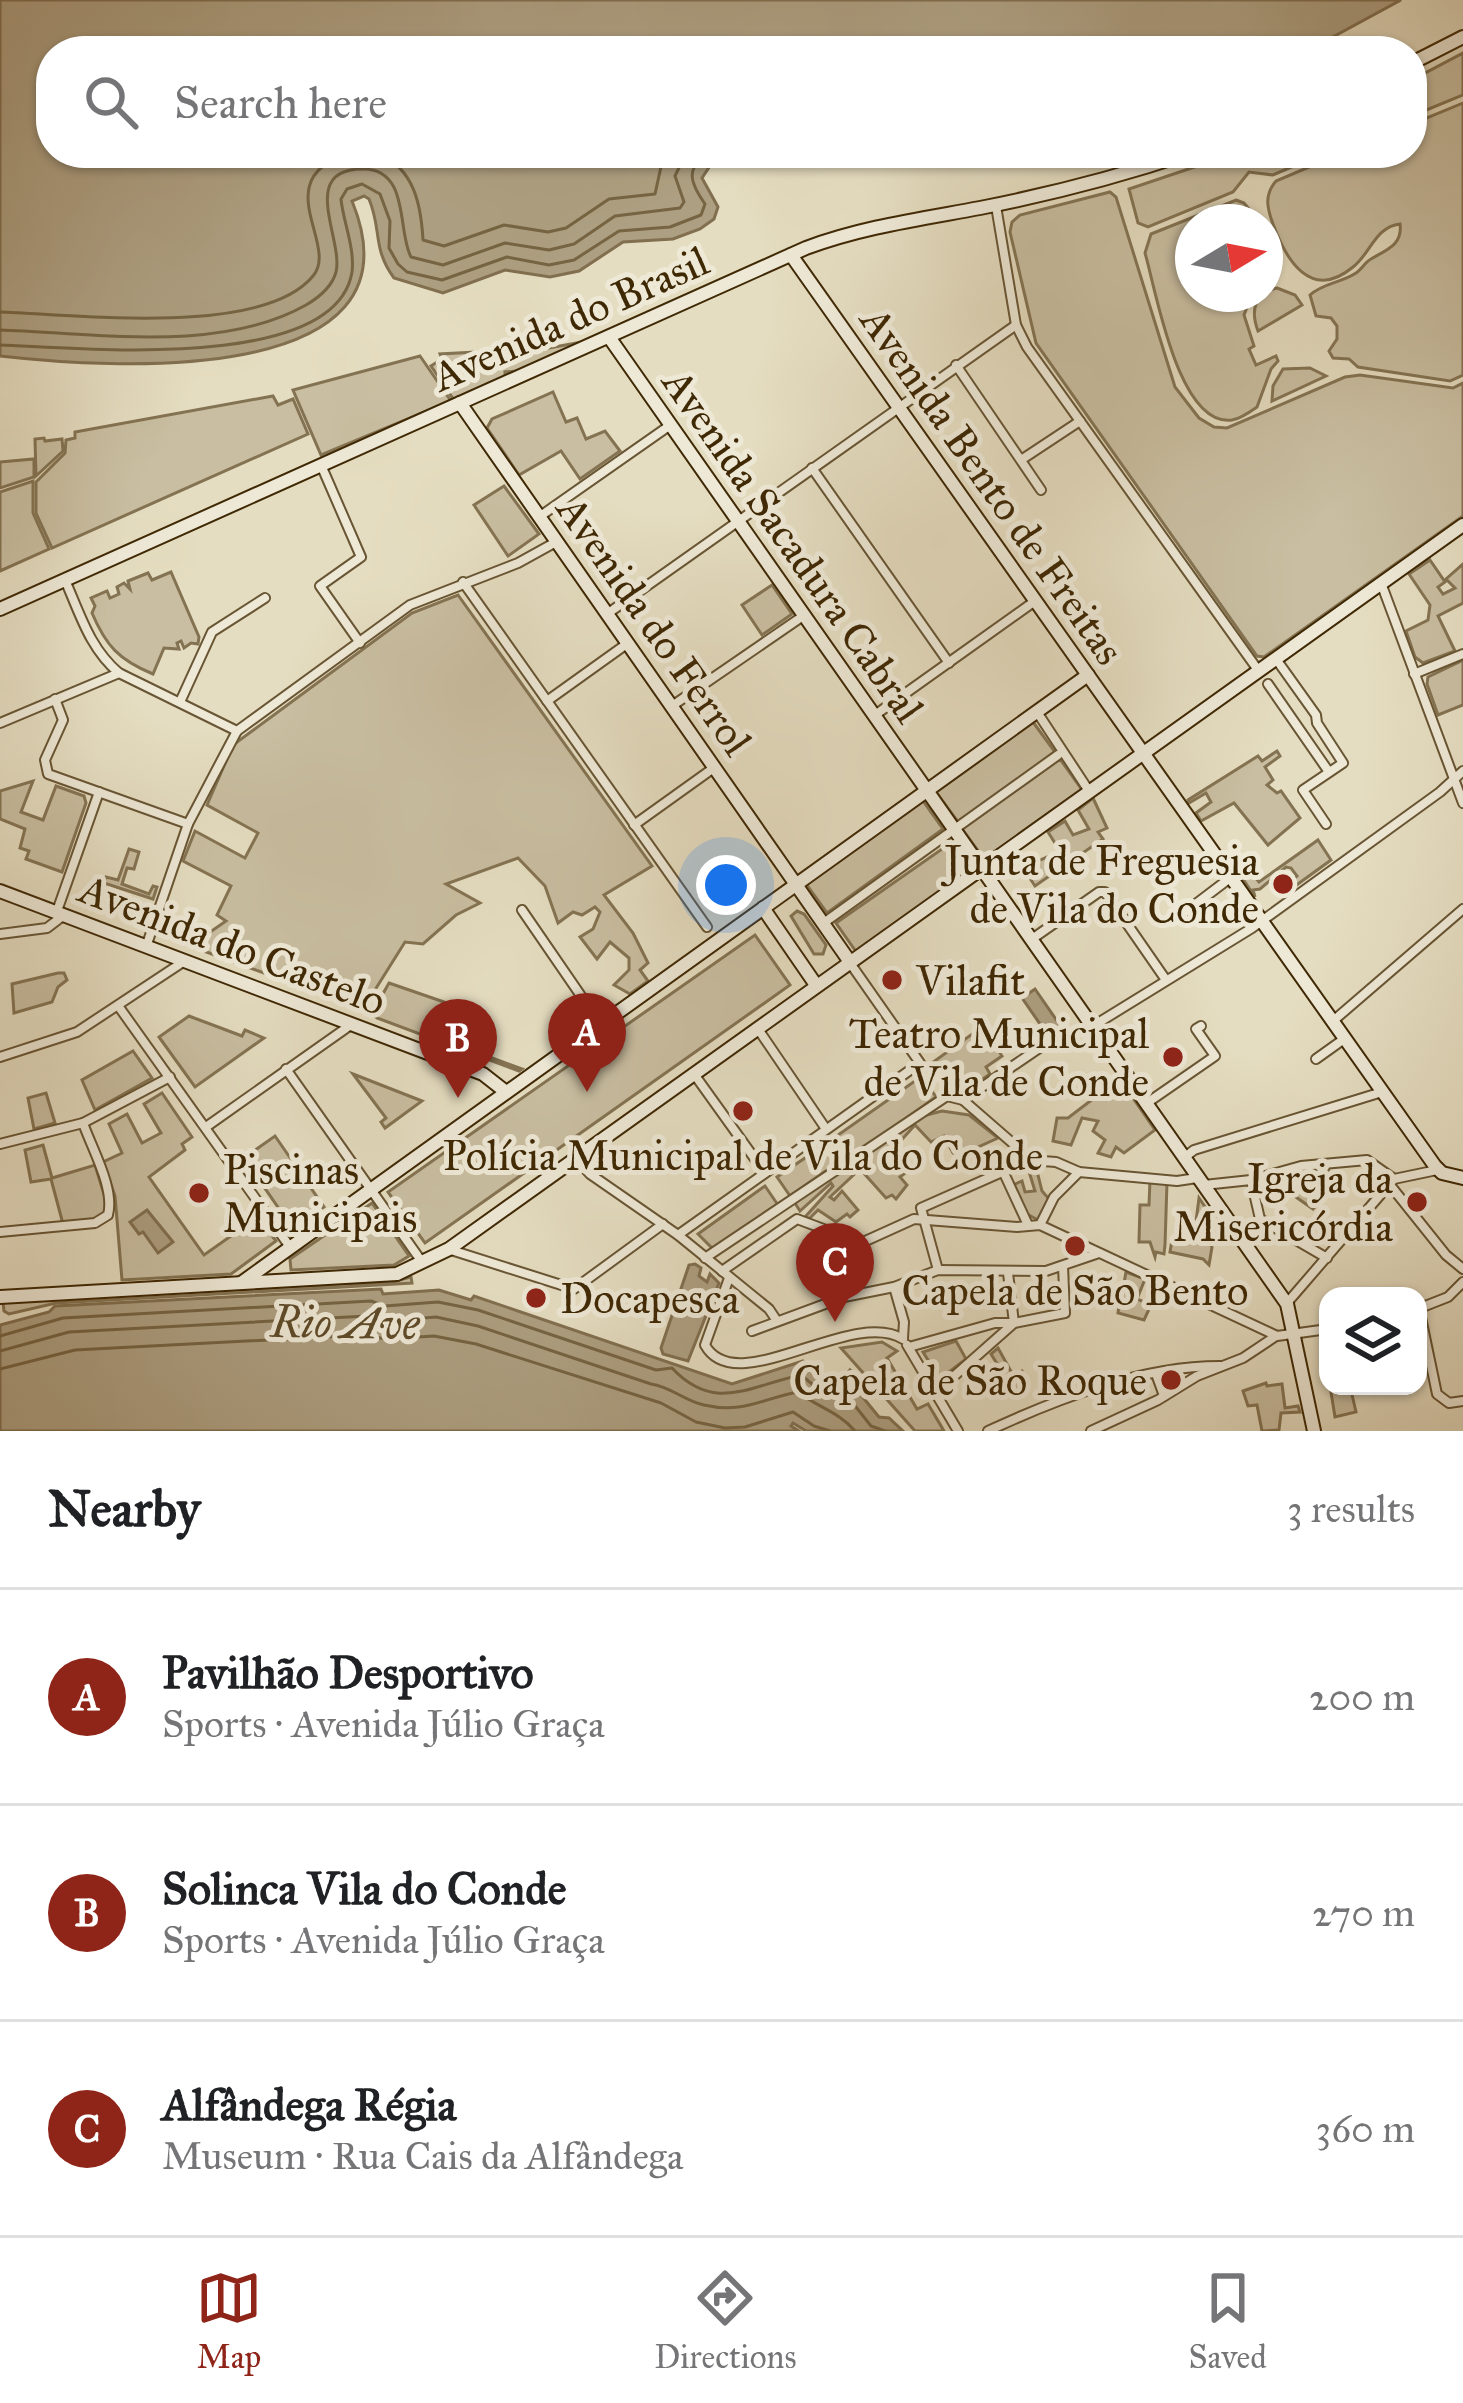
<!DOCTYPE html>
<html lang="en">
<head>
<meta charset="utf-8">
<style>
  :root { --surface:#fff; --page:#f2f2f2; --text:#202124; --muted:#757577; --line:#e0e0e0; --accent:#8f2418 }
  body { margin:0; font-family:"IM FELL Great Primer",serif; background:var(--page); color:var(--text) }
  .controls { position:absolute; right:36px; bottom:36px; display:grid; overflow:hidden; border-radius:24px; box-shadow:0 3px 9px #0004 }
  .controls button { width:108px; height:108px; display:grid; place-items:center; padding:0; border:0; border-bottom:3px solid var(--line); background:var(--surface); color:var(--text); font:60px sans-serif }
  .compass { position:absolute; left:1175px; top:204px; width:108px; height:108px; border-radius:50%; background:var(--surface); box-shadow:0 3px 9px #0004; rotate:80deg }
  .you { position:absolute; left:726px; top:885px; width:42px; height:42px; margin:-30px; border:9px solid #fff; border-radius:50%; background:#1a73e8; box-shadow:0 0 0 18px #1a73e833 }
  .badge { display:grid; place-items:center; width:78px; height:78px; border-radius:50%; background:var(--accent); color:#fff; font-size:39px; font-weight:700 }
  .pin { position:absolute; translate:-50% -99px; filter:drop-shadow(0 3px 6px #0008) }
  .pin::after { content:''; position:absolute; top:63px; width:42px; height:36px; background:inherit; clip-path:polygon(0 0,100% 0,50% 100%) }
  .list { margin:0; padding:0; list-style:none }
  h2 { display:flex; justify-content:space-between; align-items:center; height:156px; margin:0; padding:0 48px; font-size:51px }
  h2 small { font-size:39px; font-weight:400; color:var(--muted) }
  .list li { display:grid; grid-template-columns:78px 1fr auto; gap:36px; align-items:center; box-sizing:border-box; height:216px; padding:0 48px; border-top:3px solid var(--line) }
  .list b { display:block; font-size:45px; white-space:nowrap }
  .list p { margin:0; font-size:39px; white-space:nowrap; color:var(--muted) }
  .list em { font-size:39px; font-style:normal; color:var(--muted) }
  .icon { flex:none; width:66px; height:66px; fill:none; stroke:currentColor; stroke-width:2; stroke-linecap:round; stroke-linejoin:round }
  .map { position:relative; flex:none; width:1463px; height:1431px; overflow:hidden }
  .search { position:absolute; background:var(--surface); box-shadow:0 3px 9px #0004; left:36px; right:36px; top:36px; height:132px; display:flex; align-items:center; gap:30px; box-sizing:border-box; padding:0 42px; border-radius:48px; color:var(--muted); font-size:45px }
  .sheet { height:804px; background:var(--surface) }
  nav { display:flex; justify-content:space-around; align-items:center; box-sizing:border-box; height:168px; border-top:3px solid var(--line); background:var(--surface); font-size:33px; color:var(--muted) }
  nav a { display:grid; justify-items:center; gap:6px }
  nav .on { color:var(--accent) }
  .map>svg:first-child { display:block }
</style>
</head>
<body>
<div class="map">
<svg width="1463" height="1431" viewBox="0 0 1463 1431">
  <rect width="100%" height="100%" fill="#e5ddc1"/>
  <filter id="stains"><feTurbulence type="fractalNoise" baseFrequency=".00167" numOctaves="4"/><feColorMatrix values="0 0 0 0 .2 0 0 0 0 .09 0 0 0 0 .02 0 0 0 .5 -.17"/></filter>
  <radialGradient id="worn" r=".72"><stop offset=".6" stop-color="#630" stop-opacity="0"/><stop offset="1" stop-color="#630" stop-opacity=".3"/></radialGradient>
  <!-- green -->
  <g fill="#c9bea1" stroke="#847352" stroke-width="3">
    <path d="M1463,53v42l-51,21v-36z"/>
    <path d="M1463,103v272l-13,6 -92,-14 -9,-8 -16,-1 -4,-7 8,-12v-13l-6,-8 -15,-2 -6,-21c13,-12 31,-12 46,-22 6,-4 9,-11 15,-14 15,-9 32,-14 29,-35 -25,3 -29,29 -47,43 -42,35 -67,-7 -80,-43 -6,-16 -9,-29 3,-43l66,-28h70v-29z"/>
    <path d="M1236,153h88l-51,22 -24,-3 -16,20 -85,35 -10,-4 -9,-34z"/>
    <path d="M1110,192l6,5 59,190 24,31 15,9 13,1 118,-51 15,-2 93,13 10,-5v133l-199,141 -7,-1 -221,-313 -26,-111 2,-10 8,-7z"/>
    <path d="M1236,200l8,3 16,19h-67v72h59l-8,21 10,31 -5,3 7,16 20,-9 2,5 -7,8 -14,38c-7,5 -17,12 -25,13 -54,7 -76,-130 -87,-167l6,-19z"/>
    <path d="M1277,288l18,7 7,10 -44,26c-8,-21 -3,-39 19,-43z"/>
    <path d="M582,342l-64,29 -13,1v4l-51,24 -23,-34 11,-7 -2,-5 109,-6z"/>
    <path d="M420,356l31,45 -130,54 -28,-65z"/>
    <path d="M1310,368l16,8 -54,25 1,-15 10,-17z"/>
    <path d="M553,392l13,30 11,-4 9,21 19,-8 15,20 -40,28 -19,-28 -42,24 -32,-47 5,-9z"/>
    <path d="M273,396l5,9 15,-6 15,35 -256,114 -16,-35v-31l29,-29 1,-13 9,-2v-6z"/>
    <path d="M44,438l1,3 17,-2 1,12 -27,25 -1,-37z"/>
    <path d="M34,459v18l-34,11v-26z"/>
    <path d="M33,481v32l16,36 -49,22v-79z"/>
    <path d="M504,486l35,48 -31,22 -34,-51z"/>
    <path d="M1430,560l15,22 -7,5 5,7 12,-6 -9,-9 17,-15v39l-25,13 17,35 -32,12 -8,-6 -9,-26 22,-11 2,-15 -21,-31z"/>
    <path d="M171,572l28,65 -1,7 -7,-1 -7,5 -3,-7 -4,2 2,6 -15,-1 -11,26c-34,-14 -47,-28 -61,-61l3,-7 -4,-8 16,-7 3,7 9,-4 -2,-7 7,-4 6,6 -2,-8 20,-8 4,7z"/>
    <path d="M772,585l20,29 -30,21 -20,-30z"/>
    <path d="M458,595l194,271 -48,29 29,38 15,30 -8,7 8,11 -18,13 -16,-9 15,-15v-12l-19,-16 -13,17 -17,-22 13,-8 7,-17 -5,-5 -13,8 -9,-3 -15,11 -13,-37 -27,-28 -72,26 34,19 -24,12 -33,29 -18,-2 -42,67 -173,-63 36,-25 -9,-6 14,-29 -48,-25 12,-30 50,27 13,-25 -51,-28 26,-60 179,-132z"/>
    <path d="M1463,660v45l-25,10 -11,-31 1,-7z"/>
    <path d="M1033,722l22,30 -97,70 -22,-30z"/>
    <path d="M1277,751l3,5 -15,11 8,13 -6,5 10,8 4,-2 19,27 -32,27 -34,-42 -33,18 -5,-8 15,-11 -5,-9 -17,10 -1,-3 70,-44 4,5z"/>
    <path d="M1060,759l23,32 -99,68 -22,-30z"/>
    <path d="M33,781l-12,31 22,8 13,-34 28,10 2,7 -24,69 -36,-13 3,-8 -9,-3 5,-19 -25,-10v-28z"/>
    <path d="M1093,798l14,30 -9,4 5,7 -68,47 -12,-18 37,-17 -12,-19 17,-11 8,14 16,-6 -11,-19z"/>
    <path d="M923,801l20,28 -116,84 -21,-29z"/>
    <path d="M1318,840l13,20 -40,29 -1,-7 7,-6 -6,-8 -5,-1 -26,22 -7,1 2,7 -16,-24 7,-7 13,16z"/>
    <path d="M952,842l21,30 -116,81 -21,-30z"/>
    <path d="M129,849l10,3 -5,17 -7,-1 -5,16 27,10 4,-8 4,1 -4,12 -49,-16 2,-6 12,3z"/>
    <path d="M797,911l7,3 22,31 -3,9h-9l-23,-38z"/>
    <path d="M755,935l35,50 -365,258 -37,-51z"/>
    <path d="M58,973h6l3,7 -9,7 -6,15 -38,11 -2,-29z"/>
    <path d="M389,983l55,19 -11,34 89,33 -3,2 -142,-53 -5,-5z"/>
    <path d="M189,1016l53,20 3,-6 19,8 -69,49 -36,-50z"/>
    <path d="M982,1027l20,29 -16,11 4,7 -26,18 -5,-7 -11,7 -19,-27z"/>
    <path d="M133,1051l19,27 -57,32 -13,-30z"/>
    <path d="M353,1074l69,27 -37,27 -4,-6 5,-4z"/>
    <path d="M922,1076l14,21 -83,59 -15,-21z"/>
    <path d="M1119,1078l36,52 -31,23 -8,-6 -5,10 -13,-4 7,-13 -12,-9 5,-10 -16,-3 -11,27 -18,-4 4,-23h11l34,-26 11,4z"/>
    <path d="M46,1093l9,30 -21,6 -6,-31z"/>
    <path d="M162,1093l30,44 -10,7 3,6 -36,27 55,78 54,-38 18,24 -45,33 -109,6 -7,-84 -12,-34 19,-9 -13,-29 18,-10 15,29 19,-10 -17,-29z"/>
    <path d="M942,1111l27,4 29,23 -31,14 -14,1 -9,-17 -13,6 -16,-17 -19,21 17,21 -13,10 7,8 -11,14 -4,-4 -6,3 -26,-29 -30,28 4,3 8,-9 16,19 -8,7 -3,-3 -11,8 -18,-12 -9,9 -3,-3 27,-30 -2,-3 -31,28 -7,-11 130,-84z"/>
    <path d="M275,1136l49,71 -31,22 -49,-71z"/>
    <path d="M830,1141l13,18 -53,37 -13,-19z"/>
    <path d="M43,1145l9,33 43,-13 12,39 -2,10 -11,6 -31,4 -12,-45 -20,3 -6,-32z"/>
    <path d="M1035,1163l7,28 7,8 -11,21 -11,-6 -14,-29 9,-4 3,11 10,-1 -8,-26z"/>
    <path d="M1328,1167l4,22 -19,20 -20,-14 -6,-23z"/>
    <path d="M1150,1180l17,2 -2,63 -1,9 -8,-2 -1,5 -5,-15h-11l1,-37h9z"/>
    <path d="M765,1186l13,19 -64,45 -16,-16z"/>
    <path d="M1199,1198l9,13 -4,23 8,13 -3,18 -6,-6 -33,-7 2,-12h7l2,-13 14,2z"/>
    <path d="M372,1203l37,53 -15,9 -103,5 -1,-11z"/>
    <path d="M1126,1272l19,7 -8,20 14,6 -7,15 -26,-7 1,-7 -13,-1 4,-6 11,1z"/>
    <path d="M411,1277l1,6 -356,20 -47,11 -5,-3 -1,-9 392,-21z"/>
    <path d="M956,1341l10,18 -26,20 -17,-27z"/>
    <path d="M882,1342l15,9 -10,7 30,51 11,-5 16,27h-29l-74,-83z"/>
    <path d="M998,1348l15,27 9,-4 5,12 -21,13 -8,-16 6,-5 -13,-21z"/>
    <path d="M1266,1383l1,3 15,-2 3,24 13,-2 2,6 -19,1 -2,17 -17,1 -5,-26 -9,1 -5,-15z"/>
    <path d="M1330,1386h20l6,26 -21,5z"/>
  </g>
  <!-- water -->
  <g fill="#ad9f81" stroke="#816f4f" stroke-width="3">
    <path d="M0,0h1401l-94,51h-1256v102h671l8,10 -20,3 -8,12 16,29 -4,12 -14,10 -27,10 -50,3 -44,29 -29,6 -45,-7 -62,23 -49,-15c-22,-30 -12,-48 -25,-79l-5,-3 -12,5c78,190 -248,167 -352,155z"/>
    <path d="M1035,989l27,39 -13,9 -27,-39z"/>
    <path d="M147,1210l26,32 -15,11 -15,-21 -4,2 -9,-12z"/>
    <path d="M695,1264l6,4 -2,8 8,6 3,-8 9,9 -31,78 -25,-7 -2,-6 28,-83z"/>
    <path d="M381,1289l2,5 56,-4 32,10 3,-4 258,88 71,-23 32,26 15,-17 16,16 -5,9 18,22 10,1 14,13h-97l-13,-8 -2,3 8,5h-799v-106l49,-13 6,-6z"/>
  </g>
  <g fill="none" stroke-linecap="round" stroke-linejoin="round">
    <!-- shore -->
    <g stroke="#766442" stroke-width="3">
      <path d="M377,153c37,15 44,51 46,87l21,6 60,-21 44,7 18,-4 43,-29 46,-5 9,-41"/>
      <path d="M0,312c73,2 262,26 313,-36 27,-31 -48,-97 37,-123"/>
      <path d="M0,330c95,3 219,24 306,-25 12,-7 26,-18 30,-33 8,-32 -39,-104 28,-103 46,1 33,62 47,88l32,8 62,-22 44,7 25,-6 41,-28 65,-8 4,-6 -9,-26 11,-23"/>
      <path d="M0,345c72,2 335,30 352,-73 3,-24 -9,-51 -11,-73l6,-10 15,-5 18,10 10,27 -1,27 9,16 9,8 35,8 65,-23 42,8 25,-5 45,-29 51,-4 31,-12 4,-11c-14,-20 -22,-37 6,-51"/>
      <path d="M0,1336l63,-18 308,-17 14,5 53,-4 40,8 178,60 16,-2c43,46 79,17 129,7l27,22h20l23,29 14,5"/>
      <path d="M0,1351l69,-19 298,-16 19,5 50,-4 42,9 173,58c21,3 33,17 53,21 39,9 57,-6 94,-13 21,16 41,20 57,39"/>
      <path d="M0,1369l75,-19 288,-15 23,4 48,-3 42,8 185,59 35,19 29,6 20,-1 48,-15 21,14 16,5"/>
    </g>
    <defs>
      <g id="street">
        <path d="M996,206l20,119 11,22 231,323"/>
        <path d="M956,365l85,125"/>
        <path d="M1021,460l59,-39"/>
        <path d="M321,465l40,92 -41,29 40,57"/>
        <path d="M812,468l137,195"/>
        <path d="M539,517l130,-91"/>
        <path d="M65,580c15,34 25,69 54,93l118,58"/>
        <path d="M463,582l244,345"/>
        <path d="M1381,583l82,220"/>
        <path d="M607,614l409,-289"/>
        <path d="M1276,659l40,56 1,8 26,40 -40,27 23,34"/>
        <path d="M1414,674l49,-20"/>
        <path d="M1268,684l61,88"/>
        <path d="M55,699l8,21 -18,40 3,14 140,50"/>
        <path d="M547,701l81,-58"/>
        <path d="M180,702l32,-70 53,-34"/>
        <path d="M672,706l131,-90"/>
        <path d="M1037,712l52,79"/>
        <path d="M875,715l160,-114"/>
        <path d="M0,723l119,-50"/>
        <path d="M634,825l81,-58"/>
        <path d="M522,910l79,115"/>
        <path d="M57,911l42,-119"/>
        <path d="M1180,916l50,-38"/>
        <path d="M825,922l233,-167"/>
        <path d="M0,934l47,-6 17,-13"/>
        <path d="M1032,939l67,-47h6l61,88"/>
        <path d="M146,947l42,-123 49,-93 173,-126 108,-42 38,-21"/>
        <path d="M119,1007l171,240"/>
        <path d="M1333,1021l130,-112"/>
        <path d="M1093,1026l159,-98 188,-136 23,-21"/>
        <path d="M758,1029l68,100"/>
        <path d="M0,1057l77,-25 106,-70"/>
        <path d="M1316,1059l28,-20"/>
        <path d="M286,1069l136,193"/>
        <path d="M694,1074l71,99"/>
        <path d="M963,1100l54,47"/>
        <path d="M1147,1103l68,-47 -19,-27 5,-3"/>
        <path d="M206,1127l146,-103"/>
        <path d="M0,1144l83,-21 87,-46"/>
        <path d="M1185,1157l9,-7 188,-58"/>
        <path d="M576,1159l14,15 88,61 91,74 8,12"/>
        <path d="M1003,1171l25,54"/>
        <path d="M1251,1180l9,39 67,39"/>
        <path d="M1204,1185l47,-5 50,-14 66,-6 27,19"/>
        <path d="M1390,1185l56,70 17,14"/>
        <path d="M1040,1225l14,-28 25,-25"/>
        <path d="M0,1232l95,-9 13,-8c7,-27 -16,-66 -25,-92"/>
        <path d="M678,1235l242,-172 -70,-100"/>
        <path d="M451,1250l123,39 89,-65"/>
        <path d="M705,1258l242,-162 16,4 91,-62"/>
        <path d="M938,1270l-17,-62 108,-48 27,2 23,10 98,9 20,-3"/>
        <path d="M722,1271l75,-52 64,24 53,-24 103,8 23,-2 237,111 51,-7"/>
        <path d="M1008,1273l6,50 51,-10 -2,-47"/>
        <path d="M729,1278l-24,67c31,56 147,-38 198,-6"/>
        <path d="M894,1287l10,35 -1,16"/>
        <path d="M1287,1303l107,-124 43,-9"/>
        <path d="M1419,1308l18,86 12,9 14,-2"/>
        <path d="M1420,1308l28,-11 15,-15"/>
        <path d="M752,1331l92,-34 50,-10 44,-17 108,1 50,-17"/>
        <path d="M907,1345l51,86"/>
        <path d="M909,1347l86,-24h19l-79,70"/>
        <path d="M1156,1374l8,22"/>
        <path d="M988,1431c71,-33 154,-65 232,-65"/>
        <path d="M1091,1431l67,-31 39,-24 46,-18 33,-22"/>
      </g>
      <g id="secondary">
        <path d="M1412,63l51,-26"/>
        <path d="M791,255l644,911 7,7 21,5"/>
        <path d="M609,337l678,967 27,127"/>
        <path d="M460,403l390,559"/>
        <path d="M0,609l806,-361c56,-21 115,-29 174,-40 71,-14 141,-32 209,-55"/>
        <path d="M0,891l483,183 23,18"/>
        <path d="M763,908l53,77"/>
        <path d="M241,1283l847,-608"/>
        <path d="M0,1297l397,-23 52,-25 1014,-724"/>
      </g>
    </defs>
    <!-- street casing -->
    <use href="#street" stroke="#685533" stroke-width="12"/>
    <!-- secondary casing -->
    <use href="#secondary" stroke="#3f2804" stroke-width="16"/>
    <!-- street -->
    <use href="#street" stroke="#eee9d7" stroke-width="8"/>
    <!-- secondary -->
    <use href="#secondary" stroke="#eee9d7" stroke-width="12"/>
  </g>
  <!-- markers -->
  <g fill="#8f2418" stroke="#eee9d7" stroke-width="4.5">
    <circle cx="1283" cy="884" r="12"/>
    <circle cx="892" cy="980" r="12"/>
    <circle cx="1173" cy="1057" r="12"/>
    <circle cx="743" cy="1111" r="12"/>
    <circle cx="199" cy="1193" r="12"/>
    <circle cx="1417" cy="1202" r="12"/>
    <circle cx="1075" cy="1246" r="12"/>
    <circle cx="536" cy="1298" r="12"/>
    <circle cx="1171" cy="1380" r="12"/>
  </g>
  <g text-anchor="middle" stroke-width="10" stroke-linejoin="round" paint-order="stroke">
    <!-- street labels -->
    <g font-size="42" fill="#3f2804" stroke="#eee9d7">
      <text transform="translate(570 318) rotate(-24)" y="15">Avenida do Brasil</text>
      <text transform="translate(993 485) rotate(55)" y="15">Avenida Bento de Freitas</text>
      <text transform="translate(794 545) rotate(55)" y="15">Avenida Sacadura Cabral</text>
      <text transform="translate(655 625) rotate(55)" y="15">Avenida do Ferrol</text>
      <text transform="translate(233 944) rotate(21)" y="15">Avenida do Castelo</text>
    </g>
    <!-- poi labels -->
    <g font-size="42" fill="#3f2804" stroke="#eee9d7" text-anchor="end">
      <text x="1259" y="875">Junta de Freguesia<tspan x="1259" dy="48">de Vila do Conde</tspan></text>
      <text x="916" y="995" text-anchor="start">Vilafit</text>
      <text x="1149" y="1048">Teatro Municipal<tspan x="1149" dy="48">de Vila de Conde</tspan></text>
      <text x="743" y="1170" text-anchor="middle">Polícia Municipal de Vila do Conde</text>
      <text x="223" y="1184" text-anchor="start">Piscinas<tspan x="223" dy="48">Municipais</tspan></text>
      <text x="1393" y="1193">Igreja da<tspan x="1393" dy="48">Misericórdia</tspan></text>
      <text x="1075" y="1305" text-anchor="middle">Capela de São Bento</text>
      <text x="560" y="1313" text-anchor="start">Docapesca</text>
      <text x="1147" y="1395">Capela de São Roque</text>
    </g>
    <!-- water labels -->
    <g font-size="45" font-style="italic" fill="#604c2a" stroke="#eee9d7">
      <text transform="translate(345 1322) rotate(1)" y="16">Rio Ave</text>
    </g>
  </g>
  <rect width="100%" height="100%" filter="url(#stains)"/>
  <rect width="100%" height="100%" fill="url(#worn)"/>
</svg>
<div class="controls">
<button><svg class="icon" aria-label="layers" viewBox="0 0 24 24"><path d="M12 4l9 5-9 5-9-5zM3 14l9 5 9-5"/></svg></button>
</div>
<svg class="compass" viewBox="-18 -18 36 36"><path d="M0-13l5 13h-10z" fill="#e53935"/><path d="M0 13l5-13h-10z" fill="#757577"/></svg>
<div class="you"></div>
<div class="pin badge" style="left:587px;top:1092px">A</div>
<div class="pin badge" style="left:458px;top:1098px">B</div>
<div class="pin badge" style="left:835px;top:1322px">C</div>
<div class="search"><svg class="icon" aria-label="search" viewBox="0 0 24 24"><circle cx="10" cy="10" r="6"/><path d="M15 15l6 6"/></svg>Search here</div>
</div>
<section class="sheet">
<h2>Nearby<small>3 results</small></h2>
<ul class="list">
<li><span class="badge">A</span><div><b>Pavilhão Desportivo</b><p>Sports · Avenida Júlio Graça</p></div><em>200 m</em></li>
<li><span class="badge">B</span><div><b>Solinca Vila do Conde</b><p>Sports · Avenida Júlio Graça</p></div><em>270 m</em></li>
<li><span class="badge">C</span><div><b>Alfândega Régia</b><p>Museum · Rua Cais da Alfândega</p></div><em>360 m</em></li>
</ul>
</section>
<nav>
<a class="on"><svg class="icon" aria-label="map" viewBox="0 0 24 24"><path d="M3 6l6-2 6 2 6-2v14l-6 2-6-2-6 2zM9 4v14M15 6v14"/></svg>Map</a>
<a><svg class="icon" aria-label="directions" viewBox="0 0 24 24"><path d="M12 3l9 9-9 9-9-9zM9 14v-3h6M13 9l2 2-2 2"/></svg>Directions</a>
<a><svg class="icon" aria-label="saved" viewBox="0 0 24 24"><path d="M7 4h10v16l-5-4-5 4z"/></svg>Saved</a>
</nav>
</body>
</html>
